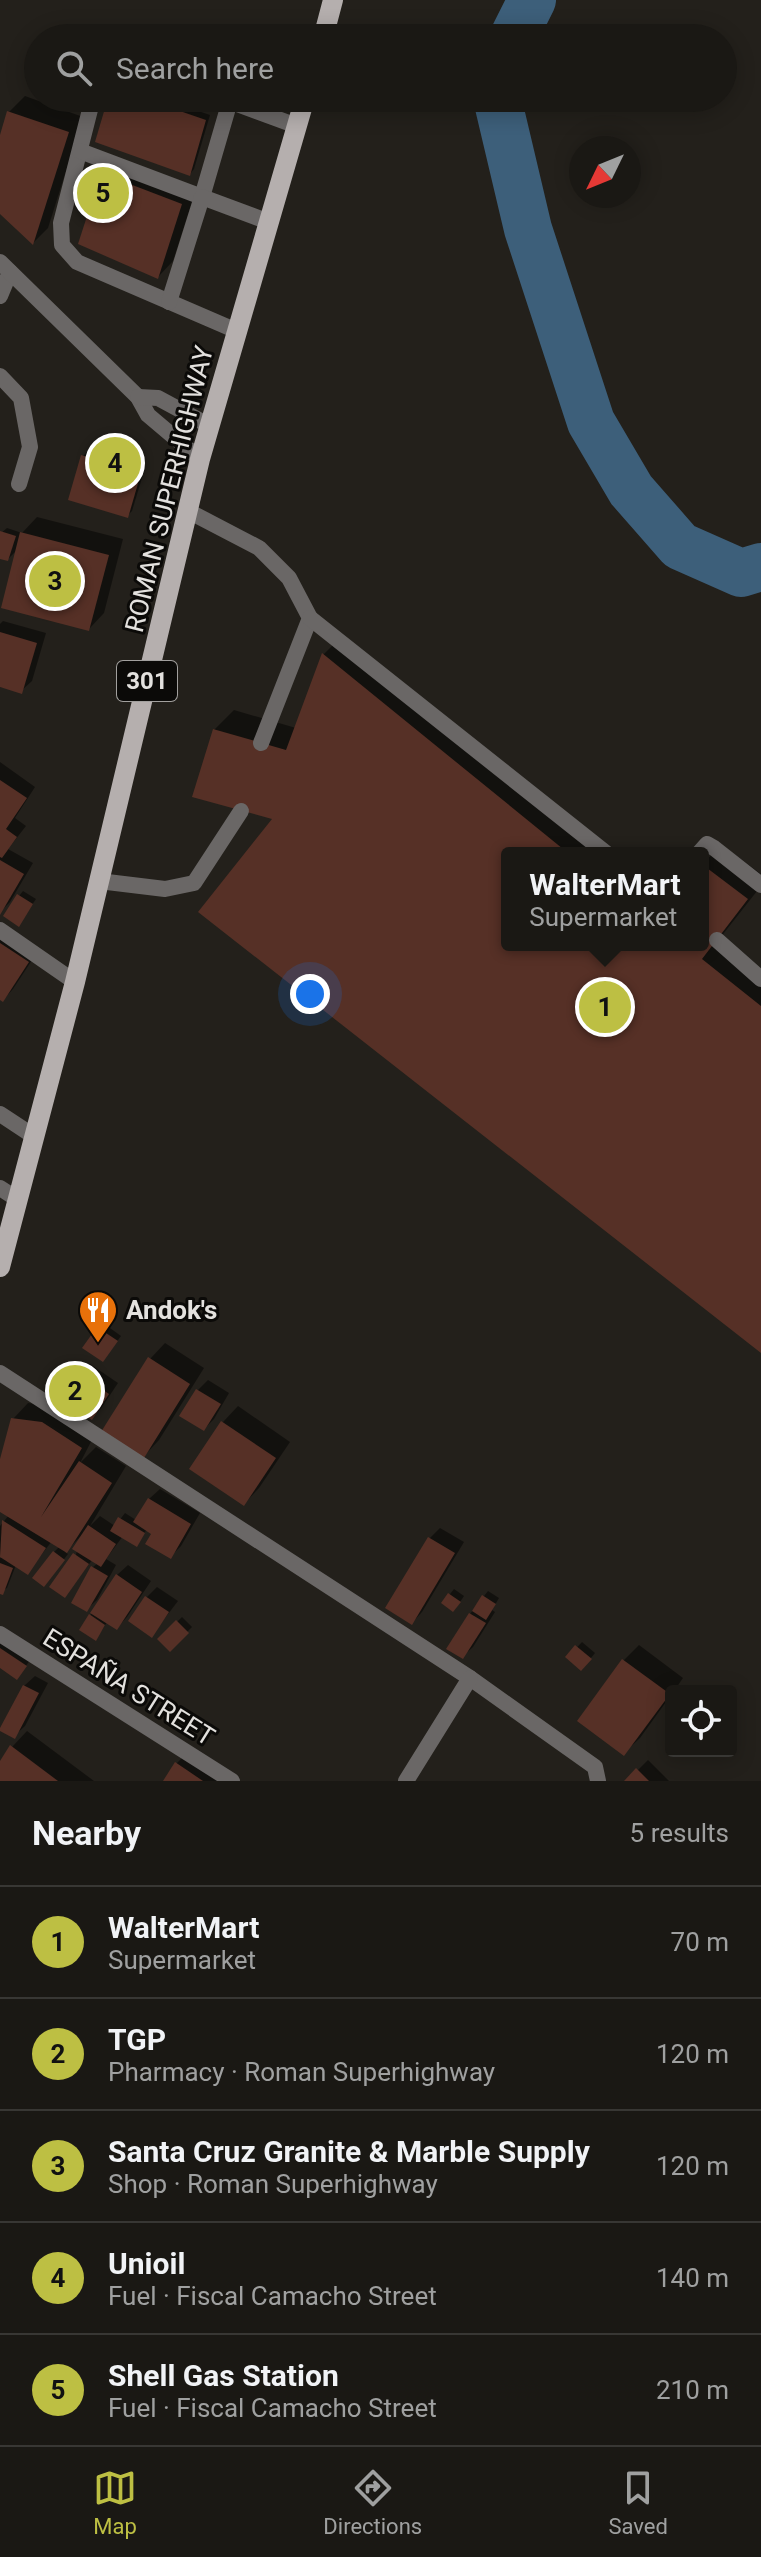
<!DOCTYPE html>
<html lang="en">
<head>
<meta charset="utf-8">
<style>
  :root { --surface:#1a1814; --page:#272522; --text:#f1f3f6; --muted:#9fa0a0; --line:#383734; --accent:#bdbf43 }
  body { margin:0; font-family:Roboto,sans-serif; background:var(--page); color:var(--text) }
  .controls { position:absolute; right:24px; bottom:24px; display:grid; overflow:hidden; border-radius:8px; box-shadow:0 4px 20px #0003 }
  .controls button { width:72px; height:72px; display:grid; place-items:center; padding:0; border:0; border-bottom:2px solid var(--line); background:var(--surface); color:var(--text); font:40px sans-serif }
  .compass { position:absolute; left:569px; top:136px; width:72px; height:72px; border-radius:50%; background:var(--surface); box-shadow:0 4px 20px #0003; rotate:227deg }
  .you { position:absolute; left:310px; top:994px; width:28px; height:28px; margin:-20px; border:6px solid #fff; border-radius:50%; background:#1a73e8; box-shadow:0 0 0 12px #1a73e833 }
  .badge { display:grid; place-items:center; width:52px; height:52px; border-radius:50%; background:var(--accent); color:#111; font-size:26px; font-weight:700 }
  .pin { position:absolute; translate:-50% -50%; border:4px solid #fff; box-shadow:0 2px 8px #0006 }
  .popup { position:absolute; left:501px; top:847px; width:208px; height:104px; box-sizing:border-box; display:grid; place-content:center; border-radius:8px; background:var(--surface); filter:drop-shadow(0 2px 6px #0005); font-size:26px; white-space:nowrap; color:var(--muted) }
  .popup b { font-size:30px; color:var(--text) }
  .popup::after { content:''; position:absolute; left:50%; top:100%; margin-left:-16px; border:16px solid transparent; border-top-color:var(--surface) }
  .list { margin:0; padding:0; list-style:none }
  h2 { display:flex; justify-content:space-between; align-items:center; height:104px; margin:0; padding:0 32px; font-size:34px }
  h2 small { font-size:26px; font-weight:400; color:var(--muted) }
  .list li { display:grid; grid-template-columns:52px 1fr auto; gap:24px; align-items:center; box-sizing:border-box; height:112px; padding:0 32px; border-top:2px solid var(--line) }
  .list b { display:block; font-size:30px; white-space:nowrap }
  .list p { margin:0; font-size:26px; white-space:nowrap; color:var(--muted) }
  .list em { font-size:26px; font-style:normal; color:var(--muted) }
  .icon { flex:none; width:44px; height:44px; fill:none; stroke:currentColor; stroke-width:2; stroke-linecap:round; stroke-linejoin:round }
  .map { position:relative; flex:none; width:761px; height:1781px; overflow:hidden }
  .search { position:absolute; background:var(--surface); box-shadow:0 4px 20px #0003; left:24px; right:24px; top:24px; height:88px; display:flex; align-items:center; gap:20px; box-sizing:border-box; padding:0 28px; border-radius:44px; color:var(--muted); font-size:30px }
  .sheet { height:664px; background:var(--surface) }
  nav { display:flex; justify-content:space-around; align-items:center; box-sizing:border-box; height:112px; border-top:2px solid var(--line); background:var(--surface); font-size:22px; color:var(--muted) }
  nav a { display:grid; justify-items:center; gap:4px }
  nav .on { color:var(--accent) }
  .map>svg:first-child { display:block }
</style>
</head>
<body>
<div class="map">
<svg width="761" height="1781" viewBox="0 0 761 1781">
  <rect width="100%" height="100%" fill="#23201b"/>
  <!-- shadow -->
  <g fill="#0007">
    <path d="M25,96l58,21 -35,111 -15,15 -33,-32v-69l9,-30z"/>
    <path d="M110,98h50l50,17 -16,54 -4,5z"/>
    <path d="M118,159l78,30 -23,72 -15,16 -55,-103z"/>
    <path d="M88,451l57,17 -13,43 -5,5 -57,-18 13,-42z"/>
    <path d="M37,517l86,22 -19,74 -15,16 -71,-80 -10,10 -8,-3v-22l7,-6 15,5z"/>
    <path d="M3,621l43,12 -14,48 -11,10 -21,-4v-63z"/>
    <path d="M343,635l269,218h-105v92h196v-82l19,-18 39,29v12l-41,52 41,33v379l-486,-532 -61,-88 20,-20 62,18 27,-73z"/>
    <path d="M0,762l35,25 -20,31 11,8 -18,23 25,14 -23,39 -10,10z"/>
    <path d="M23,891l13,8 -17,25v-28z"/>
    <path d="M0,926l38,25 -25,38 -10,11 -3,-2z"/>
    <path d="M103,1323l18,13 -14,19 -9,-27z"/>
    <path d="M165,1343l39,25 -45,72 -15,16 6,-97z"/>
    <path d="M90,1364l28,19 -16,24 -10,11 -12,-44z"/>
    <path d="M208,1380l21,13 -15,26 -10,10 -6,-39z"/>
    <path d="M28,1403l30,4 38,25 -16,31 16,-16 30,19 -36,60 10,-10 15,10 10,-13 11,7 13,-21 11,-10 40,24 -19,33 -11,11 -17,-24 -6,-4 -10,15 -14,-8 -17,23 10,6 -19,35 -11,10 7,-43 5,-4 -5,-4 -28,36 16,-59 -16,16 3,2 -20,26 6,-28 6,-6 -8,-5 -24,31 -12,-7 -9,23 -7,4v-34l4,-1 -4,-3v-28l9,-11 -9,-6v-42l13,-48z"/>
    <path d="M238,1406l52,36 -31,46 -15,16 -52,-36 31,-46z"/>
    <path d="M440,1528l24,14 -42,70 -10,11 18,-85z"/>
    <path d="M128,1565l23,16 -24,36 -10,11 -10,-6 -7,11 -10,-17 27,-41z"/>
    <path d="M157,1587l21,14 -26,34 -5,-38z"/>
    <path d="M454,1589l10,7 -6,9 -15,-2z"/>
    <path d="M488,1591l11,7 -7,12 3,2 -22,35 -11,10 8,-43z"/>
    <path d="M182,1617l10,10 -22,22 -10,-10z"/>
    <path d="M0,1640l30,20 -9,13 -21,-7z"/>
    <path d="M582,1642l13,11 -9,11 -18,-7z"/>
    <path d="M639,1645l44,33 -9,13h-3v4l-31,43 -16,15v-93z"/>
    <path d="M35,1676l13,7 -23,43 -11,10 10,-50z"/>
    <path d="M27,1731l67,50h-94v-17l12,-17z"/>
    <path d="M192,1748l32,33h-59l11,-17z"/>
    <path d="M648,1760l21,21h-42z"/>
  </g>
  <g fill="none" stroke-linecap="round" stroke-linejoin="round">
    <!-- river -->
    <g stroke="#3d5f7a" stroke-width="48">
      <path d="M513,38l19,-38"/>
      <path d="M497,98l31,131 63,193 40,68 49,56 61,27 20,-6"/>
    </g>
  </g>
  <!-- building -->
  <g fill="#563026">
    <path d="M108,98h34l64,22 -16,56 -95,-34z"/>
    <path d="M7,111l62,21 -36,113 -33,-31v-79z"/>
    <path d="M101,173l81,31 -24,75 -80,-35z"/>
    <path d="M81,455l60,18 -13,45 -60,-18z"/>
    <path d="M0,531l16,5 -8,25 -8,-2z"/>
    <path d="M20,532l89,23 -20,76 -88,-23z"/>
    <path d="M0,632l37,11 -15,51 -22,-7z"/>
    <path d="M322,653l246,200h-61v92h196v-80l45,34 -46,60 59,47v347l-563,-441 74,-93 -80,-22 21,-68 73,21z"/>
    <path d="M0,780l27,18 -21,31 11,8 -15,21 -2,-1z"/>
    <path d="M0,860l24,14 -24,41z"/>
    <path d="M17,894l16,10 -14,23 -16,-11z"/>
    <path d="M0,943l29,19 -26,40 -3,-2z"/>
    <path d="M97,1327l21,14 -15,21 -21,-14z"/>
    <path d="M148,1357l42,27 -46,74 -43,-26z"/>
    <path d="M79,1373l30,21 -17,26 -31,-20z"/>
    <path d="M196,1389l25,15 -17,27 -25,-15z"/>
    <path d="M11,1418l31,4 40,26 -41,69 38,-56 33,22 -45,70 -67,-41v-53z"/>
    <path d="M221,1421l55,37 -32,48 -55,-37z"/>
    <path d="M148,1498l43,26 -20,35 -26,-15 6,-10 -18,-12z"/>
    <path d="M118,1517l27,16 -8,14 -27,-16z"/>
    <path d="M2,1520l44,28 -18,27 -28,-18z"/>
    <path d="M88,1525l28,19 -15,23 -29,-18z"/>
    <path d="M428,1537l27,16 -43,72 -27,-17z"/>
    <path d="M53,1551l12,9 -21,27 -12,-9z"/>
    <path d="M73,1553l16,11 -24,34 -16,-11z"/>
    <path d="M0,1563l13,5 -10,27 -3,-1z"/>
    <path d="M91,1566l17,10 -21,36 -16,-9z"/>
    <path d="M116,1574l26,18 -25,38 -27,-17z"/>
    <path d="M448,1593l13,9 -8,10 -12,-9z"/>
    <path d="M482,1595l14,9 -10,16 -14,-9z"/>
    <path d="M145,1596l24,16 -17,26 -24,-17z"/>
    <path d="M469,1613l17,10 -23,36 -17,-10z"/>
    <path d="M89,1614l16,11 -9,16 -17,-11z"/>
    <path d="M176,1620l13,13 -19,19 -13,-13z"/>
    <path d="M575,1645l17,14 -11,12 -16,-14z"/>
    <path d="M0,1648l27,18 -10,14 -17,-12z"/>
    <path d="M622,1659l48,35 -46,62 -47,-35z"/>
    <path d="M23,1685l16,8 -24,46 -15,-8v-3z"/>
    <path d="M10,1745l48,36h-58v-20z"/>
    <path d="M175,1762l28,19h-40z"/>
    <path d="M636,1768l13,13h-25z"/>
  </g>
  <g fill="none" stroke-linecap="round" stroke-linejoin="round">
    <!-- service -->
    <g stroke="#6a6766" stroke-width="16">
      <path d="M93,98l-32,125 1,22 15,17 160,69"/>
      <path d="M221,98l76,28"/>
      <path d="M80,151l122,46 28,-96"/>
      <path d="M169,302l33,-105 67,25"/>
      <path d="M188,511l71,37 30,30 21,40 -49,125"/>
      <path d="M310,618l296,235"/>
      <path d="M699,853l8,-9 7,4 47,37"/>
      <path d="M99,881l66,8 29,-6 47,-72"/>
      <path d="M717,940l44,39"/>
      <path d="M0,1114l35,23"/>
    </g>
    <!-- minor -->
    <g stroke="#6a6766" stroke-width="16">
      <path d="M0,296l10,-24"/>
      <path d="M0,376l21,22 9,49 -11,37"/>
      <path d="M0,930l75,52"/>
      <path d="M0,1188l17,11"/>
      <path d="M0,1373l470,305 125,89 3,14"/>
      <path d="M0,1634l232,147"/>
      <path d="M406,1781l64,-103"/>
    </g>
    <!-- tertiary -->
    <g stroke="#6a6766" stroke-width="16">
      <path d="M0,262l138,135 10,18 52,44"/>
      <path d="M138,397l20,1 52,28"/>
    </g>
    <!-- primary -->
    <g stroke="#b5afae" stroke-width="20">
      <path d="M323,38l10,-38"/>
      <path d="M0,1267l75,-285 125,-523 105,-361"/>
    </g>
  </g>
  <!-- icons -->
  <defs>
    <symbol id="restaurant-pin" viewBox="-11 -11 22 30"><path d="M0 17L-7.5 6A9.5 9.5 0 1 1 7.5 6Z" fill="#e8710a" stroke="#0b0a08"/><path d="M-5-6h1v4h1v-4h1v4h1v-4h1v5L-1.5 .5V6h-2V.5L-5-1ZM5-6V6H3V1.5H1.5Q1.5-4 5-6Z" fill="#fff"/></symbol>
  </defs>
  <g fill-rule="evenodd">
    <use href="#restaurant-pin" x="76" y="1288" width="44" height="60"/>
  </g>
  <g text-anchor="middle" stroke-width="6" stroke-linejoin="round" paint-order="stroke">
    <!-- shield labels -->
    <rect fill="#0b0a08" stroke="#a2a09e" stroke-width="2" x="117" y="661" width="60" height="40" rx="6"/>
    <g font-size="24" font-weight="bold" fill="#e3e1de">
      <text x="147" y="689">301</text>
    </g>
    <!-- street labels -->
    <g font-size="26" fill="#e3e1de" stroke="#0b0a08">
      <text transform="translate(169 489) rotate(-76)" y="9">ROMAN SUPERHIGHWAY</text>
      <text transform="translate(129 1687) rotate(32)" y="9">ESPAÑA STREET</text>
    </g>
    <!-- poi labels -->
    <g font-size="26" font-weight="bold" fill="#e3e1de" stroke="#0b0a08" text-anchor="start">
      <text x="126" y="1319">Andok's</text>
    </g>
  </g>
</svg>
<div class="controls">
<button><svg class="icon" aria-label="locate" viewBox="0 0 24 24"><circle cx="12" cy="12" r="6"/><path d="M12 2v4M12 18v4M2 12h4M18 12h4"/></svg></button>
</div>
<svg class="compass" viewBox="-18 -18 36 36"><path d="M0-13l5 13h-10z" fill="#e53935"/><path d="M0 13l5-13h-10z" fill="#9fa0a0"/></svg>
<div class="you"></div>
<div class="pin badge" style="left:605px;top:1007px">1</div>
<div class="popup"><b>WalterMart</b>Supermarket</div>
<div class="pin badge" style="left:75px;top:1391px">2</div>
<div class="pin badge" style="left:55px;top:581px">3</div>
<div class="pin badge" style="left:115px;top:463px">4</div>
<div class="pin badge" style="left:103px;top:193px">5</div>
<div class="search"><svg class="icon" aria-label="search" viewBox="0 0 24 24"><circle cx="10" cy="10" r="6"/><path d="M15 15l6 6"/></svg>Search here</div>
</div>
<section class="sheet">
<h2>Nearby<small>5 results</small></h2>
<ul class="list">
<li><span class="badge">1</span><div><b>WalterMart</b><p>Supermarket</p></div><em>70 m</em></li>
<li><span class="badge">2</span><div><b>TGP</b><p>Pharmacy · Roman Superhighway</p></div><em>120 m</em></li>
<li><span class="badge">3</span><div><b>Santa Cruz Granite &amp; Marble Supply</b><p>Shop · Roman Superhighway</p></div><em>120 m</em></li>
<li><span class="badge">4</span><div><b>Unioil</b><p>Fuel · Fiscal Camacho Street</p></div><em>140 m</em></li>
<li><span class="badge">5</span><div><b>Shell Gas Station</b><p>Fuel · Fiscal Camacho Street</p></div><em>210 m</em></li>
</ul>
</section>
<nav>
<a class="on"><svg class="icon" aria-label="map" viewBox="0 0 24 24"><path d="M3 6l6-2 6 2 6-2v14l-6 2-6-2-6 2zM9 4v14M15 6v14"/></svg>Map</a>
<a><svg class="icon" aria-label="directions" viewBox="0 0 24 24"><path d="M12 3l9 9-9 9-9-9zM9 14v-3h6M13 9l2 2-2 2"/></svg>Directions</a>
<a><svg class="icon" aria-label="saved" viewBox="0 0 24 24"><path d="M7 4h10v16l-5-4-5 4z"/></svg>Saved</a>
</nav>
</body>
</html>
